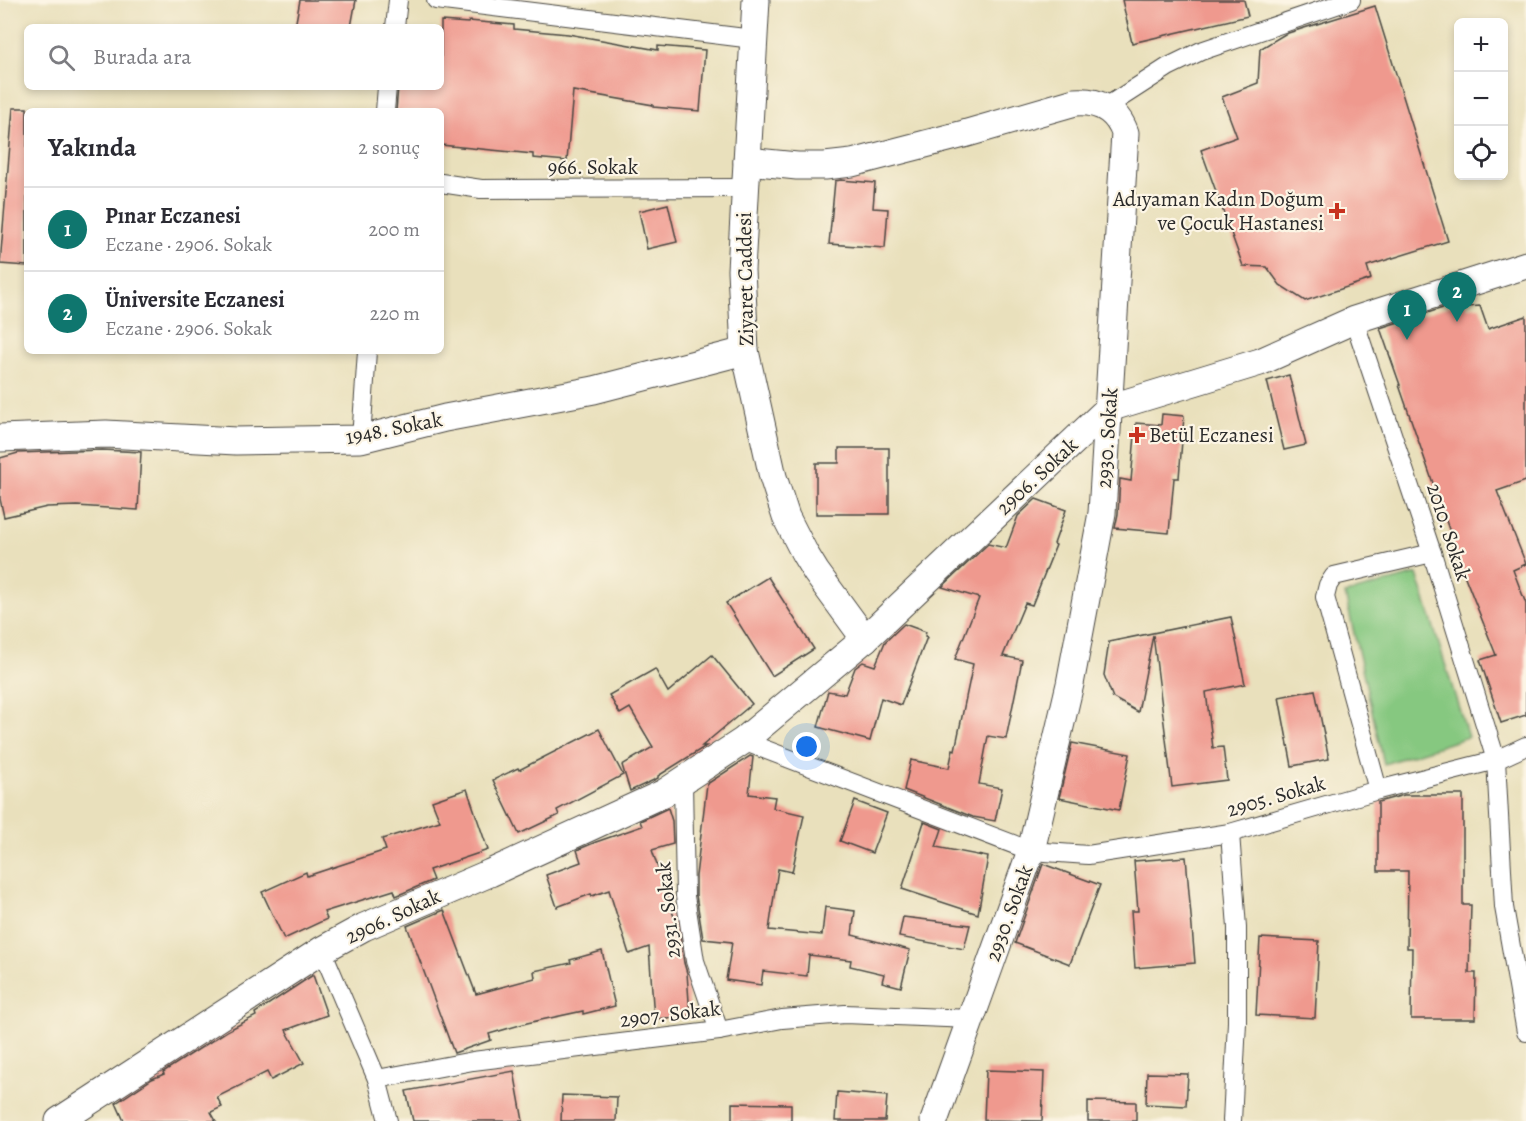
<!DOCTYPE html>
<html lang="tr">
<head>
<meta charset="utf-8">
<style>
  :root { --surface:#fff; --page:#f2f2f3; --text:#2b2b33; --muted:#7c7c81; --line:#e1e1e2; --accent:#0f766e }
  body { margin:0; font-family:Alegreya,serif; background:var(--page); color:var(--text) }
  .controls { position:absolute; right:18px; top:18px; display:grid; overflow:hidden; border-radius:9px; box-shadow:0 3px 9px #0003 }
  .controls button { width:54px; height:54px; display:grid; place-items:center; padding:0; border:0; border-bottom:2px solid var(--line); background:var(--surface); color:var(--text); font:30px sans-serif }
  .you { position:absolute; left:807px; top:747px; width:21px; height:21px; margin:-15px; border:4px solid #fff; border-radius:50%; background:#1a73e8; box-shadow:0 0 0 9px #1a73e833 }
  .badge { display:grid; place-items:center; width:39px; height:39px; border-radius:50%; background:var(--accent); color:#fff; font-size:20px; font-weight:700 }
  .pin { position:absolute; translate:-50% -50px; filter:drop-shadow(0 2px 3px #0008) }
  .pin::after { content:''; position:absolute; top:32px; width:21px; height:18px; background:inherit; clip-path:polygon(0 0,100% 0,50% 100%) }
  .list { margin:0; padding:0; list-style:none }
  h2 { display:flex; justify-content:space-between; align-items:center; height:78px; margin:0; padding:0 24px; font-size:26px }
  h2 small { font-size:20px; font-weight:400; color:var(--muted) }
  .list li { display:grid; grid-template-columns:39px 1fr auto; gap:18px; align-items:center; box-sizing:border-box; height:84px; padding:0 24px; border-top:2px solid var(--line) }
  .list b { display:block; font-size:22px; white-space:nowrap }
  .list p { margin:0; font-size:20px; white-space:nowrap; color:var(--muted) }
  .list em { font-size:20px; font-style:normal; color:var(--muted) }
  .icon { flex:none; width:33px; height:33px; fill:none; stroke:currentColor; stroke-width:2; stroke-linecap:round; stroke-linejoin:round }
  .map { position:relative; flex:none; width:1526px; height:1121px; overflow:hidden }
  .search { position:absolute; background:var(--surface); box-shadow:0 3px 9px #0003; left:24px; top:24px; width:420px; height:66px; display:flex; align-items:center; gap:15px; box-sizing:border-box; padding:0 21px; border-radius:9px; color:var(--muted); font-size:22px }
  .panel { position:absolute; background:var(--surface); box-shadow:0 3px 9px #0003; left:24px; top:108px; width:420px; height:246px; border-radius:9px }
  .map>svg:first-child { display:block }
</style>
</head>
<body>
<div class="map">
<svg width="1526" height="1121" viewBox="0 0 1526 1121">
  <rect width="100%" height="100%" fill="#fcf5e5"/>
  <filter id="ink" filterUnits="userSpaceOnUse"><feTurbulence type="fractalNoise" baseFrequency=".0167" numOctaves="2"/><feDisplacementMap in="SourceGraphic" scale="12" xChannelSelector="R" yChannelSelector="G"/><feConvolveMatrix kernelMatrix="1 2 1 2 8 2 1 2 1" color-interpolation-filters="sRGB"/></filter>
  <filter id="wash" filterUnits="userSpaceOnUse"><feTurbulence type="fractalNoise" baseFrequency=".008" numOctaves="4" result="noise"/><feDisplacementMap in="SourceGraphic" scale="24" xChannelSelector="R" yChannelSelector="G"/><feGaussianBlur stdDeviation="1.35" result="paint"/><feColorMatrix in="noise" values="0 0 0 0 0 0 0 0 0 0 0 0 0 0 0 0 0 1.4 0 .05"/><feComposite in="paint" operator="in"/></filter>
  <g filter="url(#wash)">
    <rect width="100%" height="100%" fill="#e9e0bc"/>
    <!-- green -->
    <path fill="#86c880" stroke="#587a56" stroke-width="1.5" d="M1417,574l51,163 -84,27 -39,-170z"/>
    <g id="blocks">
      <!-- building -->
      <g fill="#ef998e">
        <path d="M300,0h56l-5,27h-56z"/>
        <path d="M1122,0h122l4,16 -116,27z"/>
        <path d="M1375,6l73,235 -81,25 4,13 -66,22 -25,-16 -13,-18 -24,-1 -42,-116 36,-13 -15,-40 36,-14 2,-34 25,-15z"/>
        <path d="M441,21l27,2 1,-2 45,4v4l54,5 90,16v-4l47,4 -5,61 -47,-4v-2l-80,-14 -6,70 -34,-3v-4l-92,-9v-34h-45l2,-24h43z"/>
        <path d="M13,108h14v158l-27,-2z"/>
        <path d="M841,180l34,3 -2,25 15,1 -3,39 -56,-4 6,-63z"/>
        <path d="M668,204l9,38 -30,7 -8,-38z"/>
        <path d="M1465,301l1,6 14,-1 8,23 38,-13v165l-29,10 29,73 -13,6 13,34v111l-25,8 -21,-63 16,-5 -46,-116 2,-1 -53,-153h1l-20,-57z"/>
        <path d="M1289,375l17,70 -22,5 -17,-69z"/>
        <path d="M1162,414l22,2 -5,62h-5l-5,55 -54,-5 3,-14 2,-35 11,2 5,-58 25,2z"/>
        <path d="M839,448h50v66h-73v-51h23z"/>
        <path d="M102,450l39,2 -3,58 -61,-4 -30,1 -43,10 -4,-18v-41l18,-5z"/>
        <path d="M1036,499l30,11 -12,34 2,1 -24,60 -7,-2 -22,53 19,4 -16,79 -18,-3 -9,48 23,4 -7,33 -22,-4 -69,-27 7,-30 38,8 4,-19 2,1 18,-86 -18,-5 24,-61 -37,-11 46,-43 18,4 12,-32z"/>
        <path d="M768,577l46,72 -42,27 -46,-73z"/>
        <path d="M1231,617l14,67 -39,8 7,56 10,-1 4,33 -55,7 -19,-152 -15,77 -25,-14 -9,-23 5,-33z"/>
        <path d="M904,624l22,8 -1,4 2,1 -26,68 -20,-7 -11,43 -52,-14 10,-36 17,3 10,-26 8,-6 12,4 10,-24z"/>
        <path d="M712,655l40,49 -50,42h4l-48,30v2l-2,1 -26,12 -8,-26 31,-18 -23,-39 -10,6 -11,-19 46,-26 13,23z"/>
        <path d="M1315,690l14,69 -37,7 -13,-69z"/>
        <path d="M599,729l24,46 -66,35 2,5 -40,19 -26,-54 25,-12 1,2z"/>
        <path d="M1072,743l58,11 -11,56 -60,-12z"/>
        <path d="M750,756l3,1 -4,37 26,3 -2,11 31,7 -12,57 -14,-3 -9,61 53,5 3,-28 30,4 -3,24 58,15 -9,37 -19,-5 2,-8 -34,-8 1,-6 -42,-5 -2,21 -44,-5 -2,14 -35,-5 6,-38 -29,-3 -7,-44v-19l11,-92z"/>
        <path d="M467,789l21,61 -59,20 4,10 -37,16 -2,-6 -70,22 3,7 -43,20 -22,-47 44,-20 1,4 79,-26 -4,-11 58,-18 -8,-20z"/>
        <path d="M1404,795h59v110h8l-2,68h7l-1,46h-64l1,-71h-5l1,-77h-30v-69z"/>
        <path d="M855,801l32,12 -15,40 -32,-12z"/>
        <path d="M668,808l4,13 1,23 -21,6 28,85 4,28 3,10 3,43 -36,3 -5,-72 -20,7 -20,-64 -17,6 -1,-2 -34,13 -11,-32 35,-13 -4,-12 19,-8 46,-16 -2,-5z"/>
        <path d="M924,822l18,7 -6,18 52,10 -10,57 -76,-25z"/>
        <path d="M1186,857l9,106 -60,5 -4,-57h7l-4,-50z"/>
        <path d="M1043,864l57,21 -30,79 -55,-21z"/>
        <path d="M444,910l32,84 59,-16 -1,-7 37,-8 -1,-3 32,-9 13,55 -32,8v-3l-56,12 -38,11 2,6 -37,13 -47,-127z"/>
        <path d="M903,917l67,8 -6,24 -65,-12z"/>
        <path d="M1260,938l59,3 -4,77 -59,-3z"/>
        <path d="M313,975l14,40 -41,15 18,33 -33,17 -4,-8 -50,25 5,10 -11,5 5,9h-92l-8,-18 36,-24 12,-5 -1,-2 64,-41 29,-15 -1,-3z"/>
        <path d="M986,1070l58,2 -2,49 -58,-1z"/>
        <path d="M514,1071l9,50h-110l-7,-30z"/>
        <path d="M1147,1073l41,1 -2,32 -40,-2z"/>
        <path d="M837,1092l50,4 -2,25h-50z"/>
        <path d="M562,1095l55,2 -1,24h-55z"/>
        <path d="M1088,1101l48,1v19h-48z"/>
        <path d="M732,1103l59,1v17h-59z"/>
      </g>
    </g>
  </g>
  <g filter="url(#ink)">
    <use href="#blocks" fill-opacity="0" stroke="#484641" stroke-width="1.5"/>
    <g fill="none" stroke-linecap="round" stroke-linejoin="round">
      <defs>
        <g id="street">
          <path d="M436,0l317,39"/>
          <path d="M395,27l3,-27"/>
          <path d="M1106,107l62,-40 33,-16 150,-51"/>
          <path d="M385,111l2,-24"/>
          <path d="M441,183l40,6 264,-1"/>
          <path d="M1354,320l78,233 64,207 8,147 22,125"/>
          <path d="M361,439l6,-88"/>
          <path d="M743,741l288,110 57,4 142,-22 148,-43 118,-30 30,-14"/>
          <path d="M683,781l2,115 10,65 24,70"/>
          <path d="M1378,790l-53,-193 3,-12 6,-9 98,-23"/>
          <path d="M1230,833l7,95v94l-5,99"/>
          <path d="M322,950l55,129 11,42"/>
          <path d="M377,1079l96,-18 246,-30 63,-12 63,-5 126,5"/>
        </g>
        <g id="secondary">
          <path d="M756,0l-15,270 4,81 28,126 13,40 19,37 11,18 49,67"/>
          <path d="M747,161l50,5h28l27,-3 112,-29 111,-32c23,-2 42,8 50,31l-23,380 -32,171 -39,167 -97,270"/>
          <path d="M0,438l106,-4 130,7 125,-2 84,-21 149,-28 151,-39"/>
          <path d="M59,1121l263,-171 42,-23 126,-54 174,-80 79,-52 122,-102 244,-231 151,-46 94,-42 172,-55"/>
        </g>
      </defs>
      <!-- street casing -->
      <use href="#street" stroke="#484641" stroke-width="20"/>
      <!-- secondary casing -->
      <use href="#secondary" stroke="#484641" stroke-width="29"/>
      <!-- street -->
      <use href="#street" stroke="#fff" stroke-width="18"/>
      <!-- secondary -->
      <use href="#secondary" stroke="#fff" stroke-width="27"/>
    </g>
  </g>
  <!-- markers -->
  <g fill="#c8321e" stroke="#fcf5e5" stroke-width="2">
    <path d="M1334 202h6v6h6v6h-6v6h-6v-6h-6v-6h6z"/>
    <path d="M1134 426h6v6h6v6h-6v6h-6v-6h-6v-6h6z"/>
  </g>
  <g text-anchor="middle" stroke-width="4.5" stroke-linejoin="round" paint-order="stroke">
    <!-- street labels -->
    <g font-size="21" fill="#2b2b2b" stroke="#fcf5e5">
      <text x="593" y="174">966. Sokak</text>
      <text transform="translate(745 279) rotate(-91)" y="7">Ziyaret Caddesi</text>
      <text transform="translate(394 428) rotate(-11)" y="7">1948. Sokak</text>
      <text transform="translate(1107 438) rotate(-86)" y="7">2930. Sokak</text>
      <text transform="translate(1037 476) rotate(-43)" y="7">2906. Sokak</text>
      <text transform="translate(1449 532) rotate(72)" y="7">2010. Sokak</text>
      <text transform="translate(1276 796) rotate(-16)" y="7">2905. Sokak</text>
      <text transform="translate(668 910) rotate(-96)" y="7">2931. Sokak</text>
      <text transform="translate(1009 913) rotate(-70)" y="7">2930. Sokak</text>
      <text transform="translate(393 916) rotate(-25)" y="7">2906. Sokak</text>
      <text transform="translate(670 1014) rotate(-7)" y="7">2907. Sokak</text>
    </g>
    <!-- poi labels -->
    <g font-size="21" fill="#2b2b2b" stroke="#fcf5e5" text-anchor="end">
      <text x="1324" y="206">Adıyaman Kadın Doğum<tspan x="1324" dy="24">ve Çocuk Hastanesi</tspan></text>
      <text x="1149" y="442" text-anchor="start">Betül Eczanesi</text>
    </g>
  </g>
</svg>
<div class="controls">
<button>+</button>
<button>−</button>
<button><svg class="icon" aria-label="locate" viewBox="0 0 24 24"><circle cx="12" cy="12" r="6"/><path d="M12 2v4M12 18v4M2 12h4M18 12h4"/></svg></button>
</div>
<div class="you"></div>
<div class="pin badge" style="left:1407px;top:340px">1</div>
<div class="pin badge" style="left:1457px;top:322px">2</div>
<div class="search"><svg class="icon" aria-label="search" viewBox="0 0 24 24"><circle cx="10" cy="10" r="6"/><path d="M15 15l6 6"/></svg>Burada ara</div>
<section class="panel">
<h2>Yakında<small>2 sonuç</small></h2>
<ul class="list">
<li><span class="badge">1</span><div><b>Pınar Eczanesi</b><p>Eczane · 2906. Sokak</p></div><em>200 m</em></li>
<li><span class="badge">2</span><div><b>Üniversite Eczanesi</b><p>Eczane · 2906. Sokak</p></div><em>220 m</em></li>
</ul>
</section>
</div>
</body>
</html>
